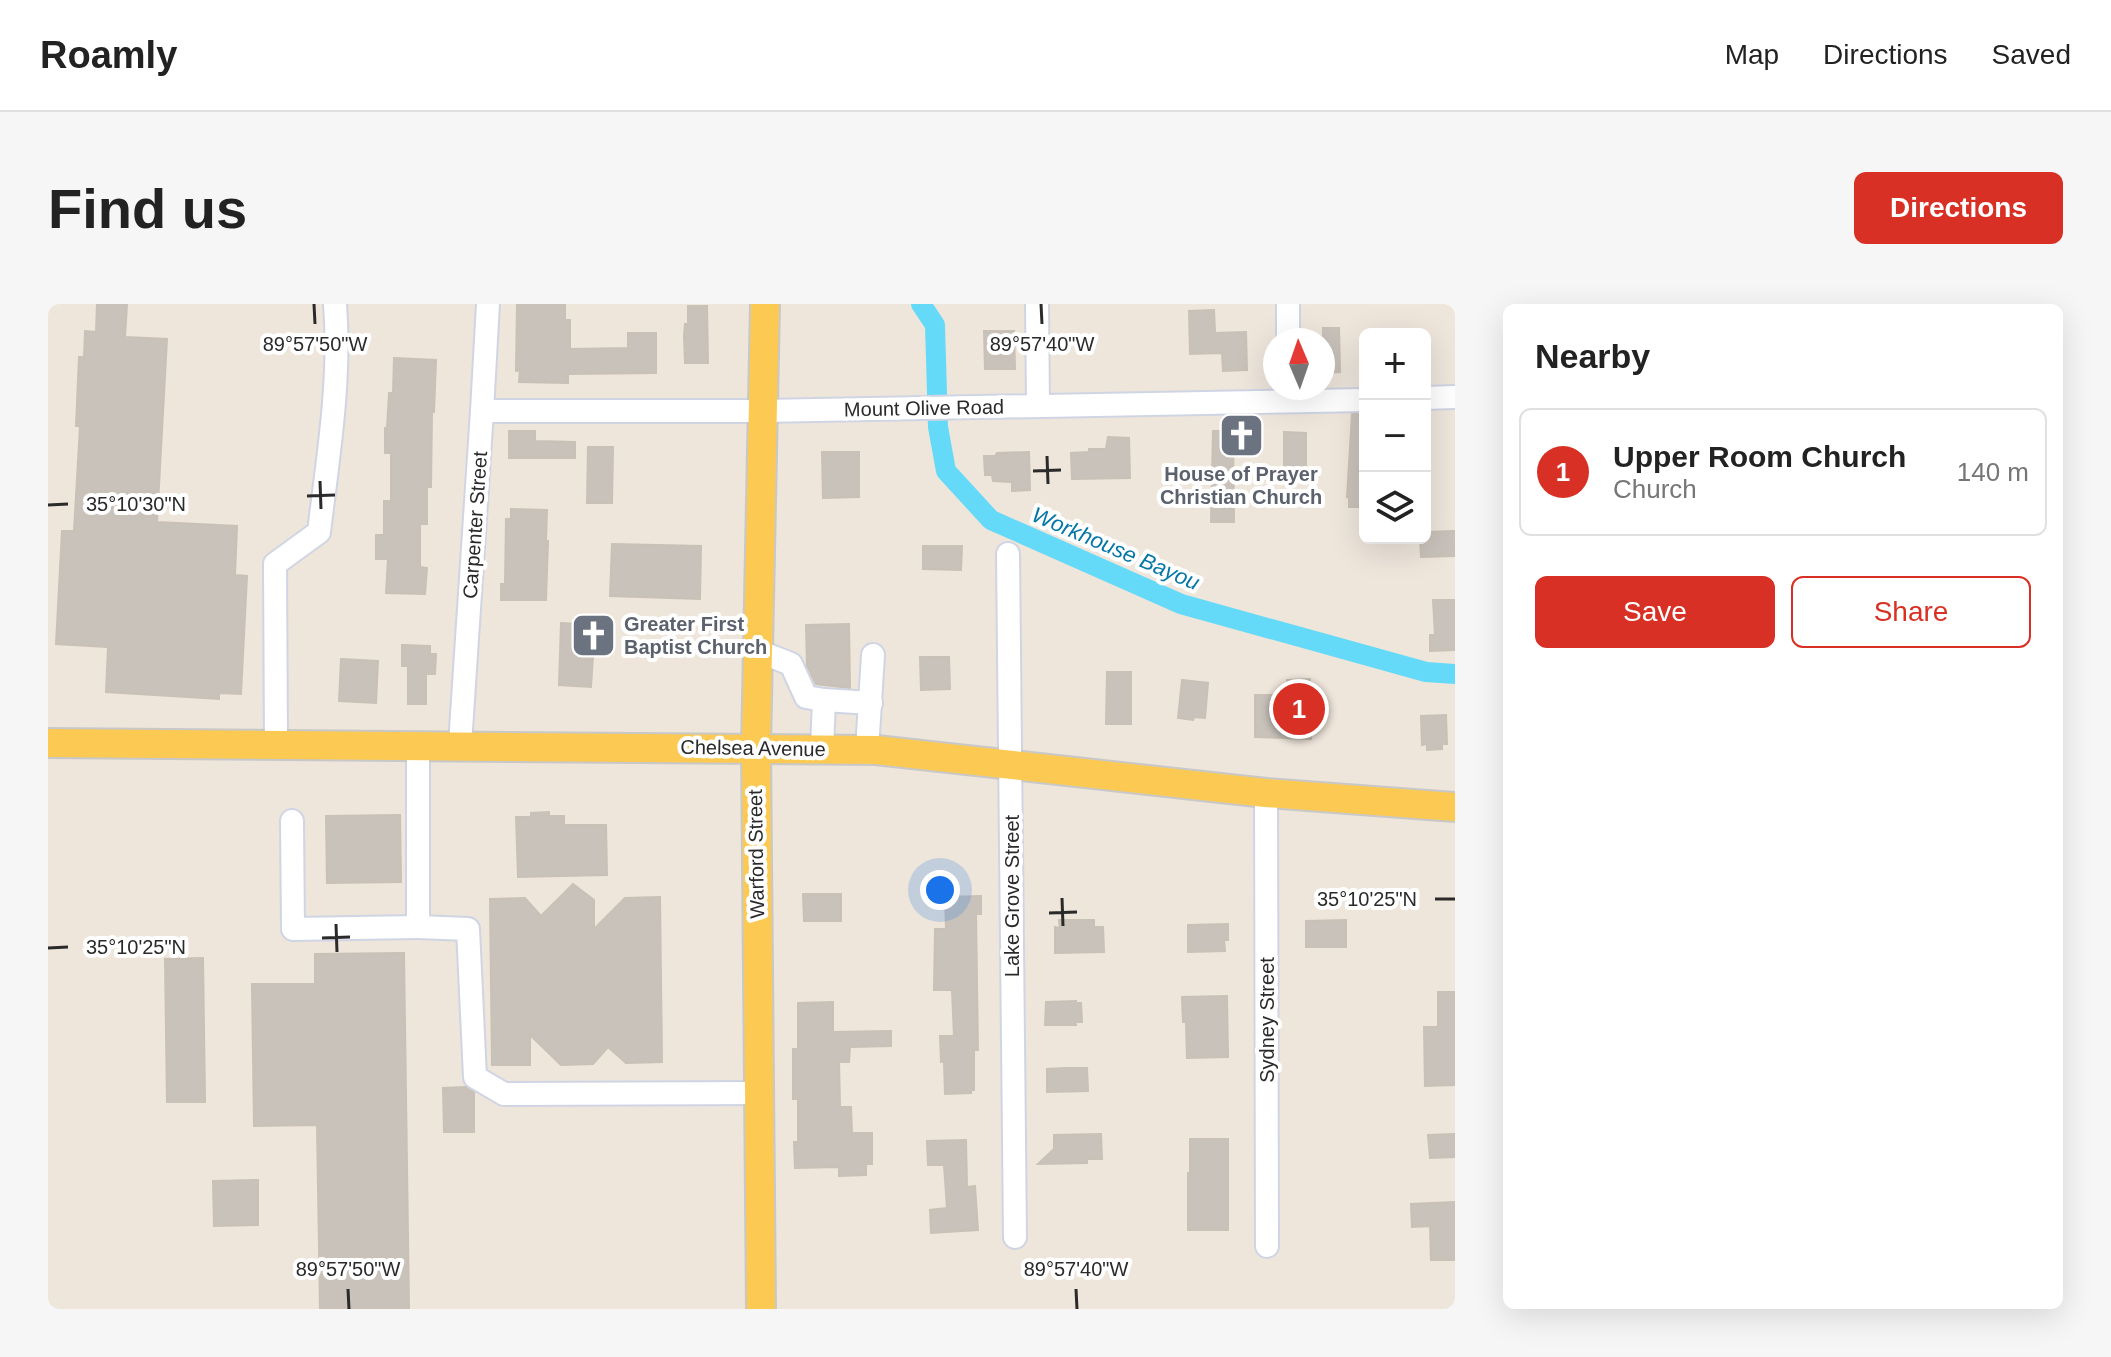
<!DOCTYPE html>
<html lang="en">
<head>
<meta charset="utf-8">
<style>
  :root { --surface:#fff; --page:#f6f6f6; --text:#222; --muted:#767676; --line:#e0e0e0; --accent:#d93025 }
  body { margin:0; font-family:Arial,sans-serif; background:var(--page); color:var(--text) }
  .controls { position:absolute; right:24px; top:24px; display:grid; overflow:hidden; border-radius:12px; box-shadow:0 8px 32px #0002 }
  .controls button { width:72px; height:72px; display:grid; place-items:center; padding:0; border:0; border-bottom:2px solid var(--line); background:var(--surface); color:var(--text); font:40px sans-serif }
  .compass { position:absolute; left:1215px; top:24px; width:72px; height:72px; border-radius:50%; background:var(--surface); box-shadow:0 8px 32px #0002; rotate:358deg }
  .you { position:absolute; left:892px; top:586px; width:28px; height:28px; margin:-20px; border:6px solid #fff; border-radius:50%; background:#1a73e8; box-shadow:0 0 0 12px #1a73e833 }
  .badge { display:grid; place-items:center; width:52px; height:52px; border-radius:50%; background:var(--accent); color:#fff; font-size:26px; font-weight:700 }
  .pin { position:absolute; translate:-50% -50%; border:4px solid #fff; box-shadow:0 2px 8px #0006 }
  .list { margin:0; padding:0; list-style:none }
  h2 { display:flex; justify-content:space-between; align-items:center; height:104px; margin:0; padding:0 32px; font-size:34px }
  h2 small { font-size:26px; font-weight:400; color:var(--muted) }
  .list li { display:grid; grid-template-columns:52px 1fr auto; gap:24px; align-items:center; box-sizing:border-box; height:128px; margin:0 16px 16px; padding:0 16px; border:2px solid var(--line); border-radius:12px }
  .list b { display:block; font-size:30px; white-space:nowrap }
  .list p { margin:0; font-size:26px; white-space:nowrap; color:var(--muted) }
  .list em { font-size:26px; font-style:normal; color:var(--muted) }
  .actions { display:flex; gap:16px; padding:24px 32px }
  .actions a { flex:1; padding:18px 0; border:2px solid var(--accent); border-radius:12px; text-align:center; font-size:28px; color:var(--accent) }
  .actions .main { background:var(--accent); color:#fff }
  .icon { flex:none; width:44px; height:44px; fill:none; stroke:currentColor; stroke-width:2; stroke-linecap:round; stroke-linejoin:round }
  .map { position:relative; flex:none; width:1407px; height:1005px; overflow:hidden; border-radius:12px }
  header { display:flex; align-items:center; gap:48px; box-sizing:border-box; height:112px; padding:0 40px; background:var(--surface); border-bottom:2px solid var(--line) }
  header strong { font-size:38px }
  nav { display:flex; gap:44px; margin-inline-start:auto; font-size:28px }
  .intro { display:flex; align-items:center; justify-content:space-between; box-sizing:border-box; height:192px; padding:0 48px }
  h1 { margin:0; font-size:56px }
  .button { padding:20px 36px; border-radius:12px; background:var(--accent); color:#fff; font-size:28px; font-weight:700 }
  main { display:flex; gap:48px; padding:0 48px }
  aside { flex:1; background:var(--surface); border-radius:12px; box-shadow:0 8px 32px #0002 }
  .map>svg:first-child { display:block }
</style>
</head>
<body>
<header>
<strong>Roamly</strong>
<nav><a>Map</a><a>Directions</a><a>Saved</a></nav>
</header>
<div class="intro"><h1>Find us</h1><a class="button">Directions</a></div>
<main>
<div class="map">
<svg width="1407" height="1005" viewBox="0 0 1407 1005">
  <rect width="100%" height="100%" fill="#eee5db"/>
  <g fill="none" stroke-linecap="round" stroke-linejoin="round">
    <!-- canal -->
    <path stroke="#65daf8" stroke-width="20" d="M873,0l14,21 3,102 8,44 45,49 190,84 245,68 29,2"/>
  </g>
  <!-- building -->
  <g fill="#c9c2bb" stroke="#c9c1b5" stroke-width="2">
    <path d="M49,0h30l-2,33 42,2 -10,183 80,4 -2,49 12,1 -6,118 -22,-1v6l-113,-7 2,-45 -52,-3 6,-113h12l6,-105h-4l3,-69h5l1,-26 11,1z"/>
    <path d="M469,0h48v16h5v29l58,-1v-15h28v40l-88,1v9l-49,-1 1,-12 -4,1z"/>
    <path d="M640,2h19l1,57h-23l-1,-27 1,-12h3z"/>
    <path d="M1166,6l1,23 31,-1 1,38 -24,1 -1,-18 -32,1 -1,-43z"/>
    <path d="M1275,24h16l1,44 -17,1z"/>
    <path d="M936,27h30l1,38h-30z"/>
    <path d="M346,54l42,2 -2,52h-2l-1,75h-4v37h-7v43l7,1 -2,26 -39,-1 2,-34h-12v-24h8v-34h7v-48h-6v-25h2l2,-35h4z"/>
    <path d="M1304,110h13v93h-16v-11l-2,1z"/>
    <path d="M461,127h26v10l40,1v16h-66z"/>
    <path d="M1165,127h20l1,91h-23z"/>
    <path d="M1236,128l22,1v45h-22z"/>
    <path d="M1060,133l21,1 1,40 -58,1 -1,-26 18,-1v-3h17z"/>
    <path d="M540,143h25l-1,56h-25z"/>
    <path d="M774,148h37v45l-36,1z"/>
    <path d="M981,148l1,38 -18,1v-9l-19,-1 -1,-6h-7l-1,-19h11l2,-3z"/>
    <path d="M463,205l36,1 -1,31h2l-2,59h-45v-16h4l1,-65h5z"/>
    <path d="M1407,227v25l-34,1 -1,-19h5v-6z"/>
    <path d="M564,240l89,2 -1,53 -90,-3z"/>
    <path d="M875,242h39l-1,24 -38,-1z"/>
    <path d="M1385,296h22v50l-25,1v-16h5z"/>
    <path d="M513,319l38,2 -1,16h-4l-3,46 -32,-2z"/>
    <path d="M801,320l1,64 -34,-4 -9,-18 -1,-41z"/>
    <path d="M354,341l28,1v8h6l-1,20h-9v30h-18v-38h-6z"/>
    <path d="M872,353h29l1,32 -29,1z"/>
    <path d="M293,355l37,2 -2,42 -37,-2z"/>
    <path d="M1059,368h24v52h-25z"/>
    <path d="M1262,375l1,60 -56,-2v-42h32v-15z"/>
    <path d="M1134,376l26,3 -3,35 -11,-1 -1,3 -15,-2z"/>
    <path d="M1398,411l1,29h-5v5l-15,1v-6l-5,1 -1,-29z"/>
    <path d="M501,508v4h15v9h42l1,50 -89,2 -2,-60h15v-4z"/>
    <path d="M352,511l1,67 -74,1 -1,-67z"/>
    <path d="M525,580l21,16v29l31,-31 35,-1 2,165 -36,1 -18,-16 -15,17 -32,1 -31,-30v30h-38l-2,-166 35,-1 16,18z"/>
    <path d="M755,590h38v27h-37z"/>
    <path d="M933,592v18h-5l2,136h-4v40h-3v3l-26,1 -1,-33 -3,1 -1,-26h14l-2,-46h-18l1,-61h11l-1,-32z"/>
    <path d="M1011,616h35v7h9l1,25 -49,1v-26l5,1z"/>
    <path d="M1298,616v27h-40v-26z"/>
    <path d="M1180,620v16h-4l1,11 -37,1v-27z"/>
    <path d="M356,649l5,356h-89l-3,-184 -63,1 -2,-142h63v-30z"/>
    <path d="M155,654l2,144h-38l-2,-143z"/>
    <path d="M1390,688h17v93l-30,1 -1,-59h14z"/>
    <path d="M1179,692l1,61 -41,1 -1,-36h-3l-1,-25z"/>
    <path d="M1028,697v2h5l1,19h-7l1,3h-31l1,-23z"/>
    <path d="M785,698v30l58,-1v15l-41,1 -1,15h-10l1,45h11l1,26h20v31h-6v11l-27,1v-9l-44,1 -1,-26h4v-43h-5v-50h5v-46z"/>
    <path d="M1017,764h22l1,23 -41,1v-23z"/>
    <path d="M418,783l8,5v40h-30l-1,-44z"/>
    <path d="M1053,830l1,25h-15v4l-49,1 16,-15v-14z"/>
    <path d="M1407,830v23l-25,1 -2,-23z"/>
    <path d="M1142,835h38v91h-40v-57h2z"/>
    <path d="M918,836l1,47 8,-1 3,44 -47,3 -1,-23 17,-2 -3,-43h-16l-1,-24z"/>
    <path d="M210,876v45l-44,1 -1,-45z"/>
    <path d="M1407,898v58h-24l-1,-34 -18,1 -1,-23z"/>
  </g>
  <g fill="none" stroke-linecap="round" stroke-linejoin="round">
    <defs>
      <g id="minor">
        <path d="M989,0l1,101"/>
        <path d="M1240,0v36"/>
        <path d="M1377,94l30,-1"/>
        <path d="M434,107h281l602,-11"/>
        <path d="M960,250l7,683"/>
        <path d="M710,347l33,13 15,33 18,3"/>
        <path d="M228,440l-1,-180 44,-32c9,-75 22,-152 16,-228"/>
        <path d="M370,441v182l50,2 7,148 29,17 255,-1"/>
        <path d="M412,441l22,-334 6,-107"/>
        <path d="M774,445l2,-49 47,3"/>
        <path d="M819,446l6,-95"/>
        <path d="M1218,489l1,453"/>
        <path d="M244,517l1,108 125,-2"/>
      </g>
      <g id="major">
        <path d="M0,439l828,7 390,43 189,14"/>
        <path d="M713,1005l-5,-561 9,-444"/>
      </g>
    </defs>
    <!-- minor casing -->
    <use href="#minor" stroke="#d0d5e4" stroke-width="26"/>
    <!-- major casing -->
    <use href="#major" stroke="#c8c8c8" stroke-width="32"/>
    <!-- minor -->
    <use href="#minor" stroke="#fff" stroke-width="22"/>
    <!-- major -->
    <use href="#major" stroke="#fcca52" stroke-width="28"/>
  </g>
  <!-- ticks -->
  <path fill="none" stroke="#2a2a2a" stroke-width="3" d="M266,0l1,20M993,0l1,20M999,152l1,28M985,167l28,-1M272,177l1,28M259,192l28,-1M0,201l20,-1M1014,594l1,28M1387,595h20M1001,609l28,-1M288,620l1,28M274,634l28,-1M0,644l20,-1M300,985l1,20M1028,985l1,20"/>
  <!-- icons -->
  <defs>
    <symbol id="church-square" viewBox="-11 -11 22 22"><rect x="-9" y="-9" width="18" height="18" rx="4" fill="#6b7280" stroke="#fff"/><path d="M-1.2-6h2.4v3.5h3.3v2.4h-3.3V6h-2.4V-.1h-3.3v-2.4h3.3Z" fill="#fff"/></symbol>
  </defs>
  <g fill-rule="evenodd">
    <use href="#church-square" x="1168" y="106" width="51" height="51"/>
    <use href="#church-square" x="520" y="306" width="51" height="51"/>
  </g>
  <g text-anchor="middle" stroke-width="8" stroke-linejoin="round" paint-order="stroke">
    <!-- street labels -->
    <g font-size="20" fill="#2a2a2a" stroke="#fff">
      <text transform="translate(876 104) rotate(-1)" y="7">Mount Olive Road</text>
      <text transform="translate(427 221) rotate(-86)" y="7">Carpenter Street</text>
      <text transform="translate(705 444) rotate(1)" y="7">Chelsea Avenue</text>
      <text transform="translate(708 550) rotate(-91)" y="7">Warford Street</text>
      <text transform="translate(964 592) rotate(-90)" y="7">Lake Grove Street</text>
      <text transform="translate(1219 716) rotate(-90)" y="7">Sydney Street</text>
    </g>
    <!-- worship labels -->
    <g font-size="20" font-weight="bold" fill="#5b616d" stroke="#fff">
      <text x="1193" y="177">House of Prayer<tspan x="1193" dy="23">Christian Church</tspan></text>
      <text x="576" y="327" text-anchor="start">Greater First<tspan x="576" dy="23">Baptist Church</tspan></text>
    </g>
    <!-- water labels -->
    <g font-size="22" font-style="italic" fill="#0377a6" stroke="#fff">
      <text transform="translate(1068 244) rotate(23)" y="8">Workhouse Bayou</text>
    </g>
  </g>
  <g font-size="20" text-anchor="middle" fill="#2a2a2a" stroke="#fff" stroke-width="8" stroke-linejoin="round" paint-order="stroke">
    <text x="267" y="47">89°57'50"W</text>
    <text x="994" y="47">89°57'40"W</text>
    <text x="88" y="207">35°10'30"N</text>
    <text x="1319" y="602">35°10'25"N</text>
    <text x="88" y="650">35°10'25"N</text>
    <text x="300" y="972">89°57'50"W</text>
    <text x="1028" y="972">89°57'40"W</text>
  </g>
</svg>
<div class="controls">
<button>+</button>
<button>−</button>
<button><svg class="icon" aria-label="layers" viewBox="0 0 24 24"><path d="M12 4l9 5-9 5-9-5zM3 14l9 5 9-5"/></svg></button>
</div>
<svg class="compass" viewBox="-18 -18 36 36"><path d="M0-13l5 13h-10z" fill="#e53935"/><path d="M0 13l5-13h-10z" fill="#767676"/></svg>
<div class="you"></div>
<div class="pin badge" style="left:1251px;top:405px">1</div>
</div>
<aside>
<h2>Nearby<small></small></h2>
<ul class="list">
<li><span class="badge">1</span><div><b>Upper Room Church</b><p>Church</p></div><em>140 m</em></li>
</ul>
<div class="actions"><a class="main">Save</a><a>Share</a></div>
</aside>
</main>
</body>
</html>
